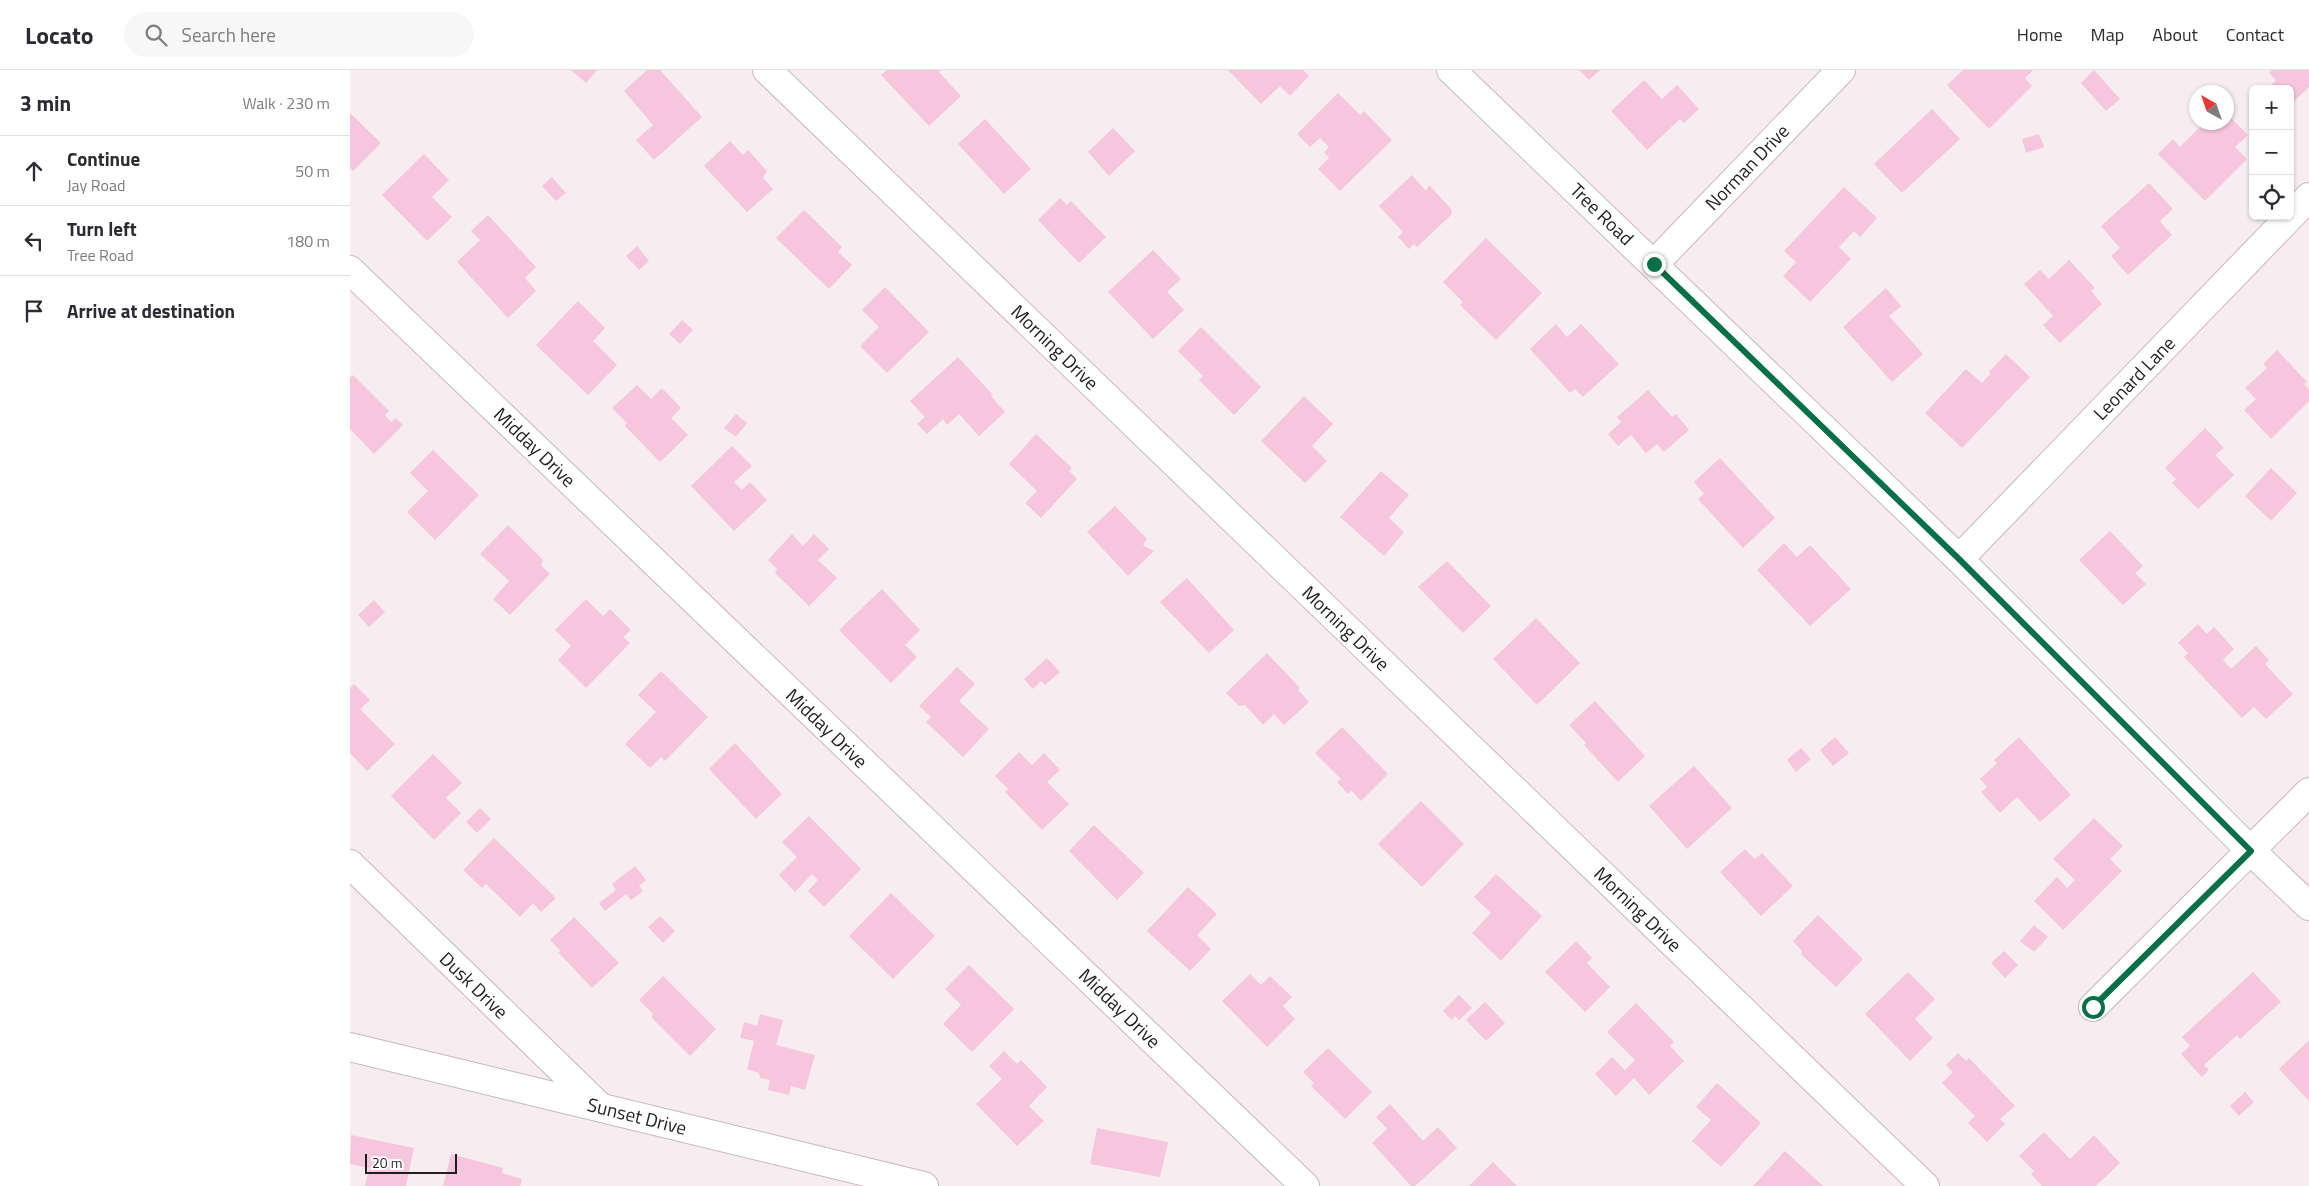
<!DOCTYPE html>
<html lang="en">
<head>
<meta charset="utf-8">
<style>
  :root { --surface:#fff; --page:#f7f7f7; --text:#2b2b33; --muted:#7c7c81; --line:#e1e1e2 }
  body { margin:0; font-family:"Titillium Web",sans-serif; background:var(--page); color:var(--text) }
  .controls { position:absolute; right:15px; top:15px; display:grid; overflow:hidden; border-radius:8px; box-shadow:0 1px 4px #0004 }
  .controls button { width:45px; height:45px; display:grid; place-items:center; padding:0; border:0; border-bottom:1px solid var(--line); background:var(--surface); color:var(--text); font:25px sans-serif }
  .compass { position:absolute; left:1839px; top:15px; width:45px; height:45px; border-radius:50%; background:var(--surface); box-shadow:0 1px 4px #0004; rotate:320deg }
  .scale { position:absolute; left:15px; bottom:12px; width:92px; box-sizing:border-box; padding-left:5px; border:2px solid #201d1e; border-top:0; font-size:14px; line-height:18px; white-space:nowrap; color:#201d1e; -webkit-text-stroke:4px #fff; paint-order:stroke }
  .stop { position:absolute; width:15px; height:15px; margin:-11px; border:4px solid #087048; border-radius:50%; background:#fff }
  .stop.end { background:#087048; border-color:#fff; box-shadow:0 1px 5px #0008 }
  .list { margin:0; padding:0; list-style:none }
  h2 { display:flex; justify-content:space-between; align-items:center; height:65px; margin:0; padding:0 20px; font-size:21px }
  h2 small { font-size:16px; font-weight:400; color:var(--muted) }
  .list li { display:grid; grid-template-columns:32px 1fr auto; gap:15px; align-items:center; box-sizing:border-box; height:70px; padding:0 20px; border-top:1px solid var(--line) }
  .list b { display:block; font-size:19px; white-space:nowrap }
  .list p { margin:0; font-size:16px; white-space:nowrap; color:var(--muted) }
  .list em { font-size:16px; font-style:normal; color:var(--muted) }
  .icon { flex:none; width:28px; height:28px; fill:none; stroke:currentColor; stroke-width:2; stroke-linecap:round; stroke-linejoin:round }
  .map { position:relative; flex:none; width:1959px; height:1116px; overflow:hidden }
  header { display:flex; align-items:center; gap:30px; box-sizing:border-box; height:70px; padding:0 25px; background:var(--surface); border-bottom:1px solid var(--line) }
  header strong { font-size:24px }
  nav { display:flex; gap:28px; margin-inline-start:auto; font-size:18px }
  .search { width:350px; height:45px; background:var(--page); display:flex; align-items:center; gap:12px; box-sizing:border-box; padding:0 18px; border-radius:28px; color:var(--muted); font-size:19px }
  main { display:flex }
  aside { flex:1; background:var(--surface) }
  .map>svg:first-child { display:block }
</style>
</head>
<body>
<header>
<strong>Locato</strong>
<div class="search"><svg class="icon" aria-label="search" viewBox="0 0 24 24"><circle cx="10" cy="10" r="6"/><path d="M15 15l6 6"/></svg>Search here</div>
<nav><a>Home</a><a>Map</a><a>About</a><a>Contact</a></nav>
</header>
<main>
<aside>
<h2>3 min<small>Walk · 230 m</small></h2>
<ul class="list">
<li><svg class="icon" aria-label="ahead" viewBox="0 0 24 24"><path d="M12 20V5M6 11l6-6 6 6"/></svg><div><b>Continue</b><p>Jay Road</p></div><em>50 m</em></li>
<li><svg class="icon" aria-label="left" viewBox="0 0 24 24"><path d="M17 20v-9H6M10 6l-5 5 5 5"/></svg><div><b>Turn left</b><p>Tree Road</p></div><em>180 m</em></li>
<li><svg class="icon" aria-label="arrive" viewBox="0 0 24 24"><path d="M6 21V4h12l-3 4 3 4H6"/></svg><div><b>Arrive at destination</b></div></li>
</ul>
</aside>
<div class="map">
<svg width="1959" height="1116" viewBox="0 0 1959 1116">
  <rect width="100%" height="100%" fill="#f7edf1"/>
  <!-- building -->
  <g fill="#f6c6dc">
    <path d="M221,0h26l-11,13z"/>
    <path d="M297,0h13l42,47 -48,43 -18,-20 17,-15 -29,-34z"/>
    <path d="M537,0h54l-2,2 22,24 -32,30 -48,-51z"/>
    <path d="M878,0h75l6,6 -19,20 -10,-10 -19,18z"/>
    <path d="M1229,0h21l-11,10z"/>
    <path d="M1613,0h70l-8,8 7,8 -43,43 -42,-44z"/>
    <path d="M1744,0l26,29 -14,12 -25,-28z"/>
    <path d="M1922,0h37v17l-19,18v-16h-22l8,-9 -7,-7z"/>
    <path d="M1294,10l18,19 15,-14 22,24 -15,14 -4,-4 -33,31 -36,-39z"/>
    <path d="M988,23l22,22 4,-4 28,29 -52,51 -22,-22 11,-11 -5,-6 5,-5 -9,-9 -10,9 -13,-13z"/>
    <path d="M1582,39l28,30 -58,54 -28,-29z"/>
    <path d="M0,43l31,30 -28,28 -3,-3z"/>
    <path d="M1876,43l22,22 -13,12 12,12 -42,42 -47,-47 15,-15 7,8 25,-25h21z"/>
    <path d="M635,49l46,50 -27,25 -46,-50z"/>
    <path d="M763,58l22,23 -26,25 -21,-24z"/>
    <path d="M1689,64l5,13 -18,6 -4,-14z"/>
    <path d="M380,71l13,14 5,-5 19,21 -4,7 10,11 -26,23 -43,-46z"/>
    <path d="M74,84l25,26 -17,17 20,20 -25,24 -45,-46z"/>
    <path d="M1062,105l14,16 3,-6 22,24 1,5 -35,33 -3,-3 -5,5 -11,-12 5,-5 -24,-26z"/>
    <path d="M202,107l14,16 -10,8 -14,-15z"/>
    <path d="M1799,113l24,26 -13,12 12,14 -44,40 -17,-19 9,-8 -19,-22z"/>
    <path d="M1494,117l33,31 -17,19 -6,-6 -15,16 12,12 -41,43 -27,-26 13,-14 -12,-11z"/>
    <path d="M710,128l7,7 4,-4 35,36 -27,26 -41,-43z"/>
    <path d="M454,140l38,37 -4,5 14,13 -23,24 -53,-51z"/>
    <path d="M138,145l48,52 -11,11 11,13 -28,27 -51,-56 23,-22 -9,-9z"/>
    <path d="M1136,168l56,55 -46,47 -36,-35 3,-3 -20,-20z"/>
    <path d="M287,176l12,15 -10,9 -13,-14z"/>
    <path d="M803,180l28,29 -14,13 17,18 -31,29 -45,-47z"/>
    <path d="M1719,190l26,28 -4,3 11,13 -42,39 -17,-18 10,-9 -29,-32 16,-14 9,9z"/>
    <path d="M535,217l44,45 -42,41 -27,-27 19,-19 -17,-17z"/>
    <path d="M1536,218l15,18 -12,10 34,38 -31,28 -49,-55z"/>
    <path d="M228,231l27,27 -12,13 24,24 -29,30 -52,-50z"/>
    <path d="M332,250l11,10 -13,14 -11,-10z"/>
    <path d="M1206,254l11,13 14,-13 38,40 -36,33 -8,-8 -5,4 -40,-44z"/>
    <path d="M851,257l60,60 -27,28 -35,-35 4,-4 -25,-25z"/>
    <path d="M1927,280l30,32 -3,2 5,5v12l-38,38 -27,-29 12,-11 -11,-11 22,-20 -4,-4z"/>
    <path d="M1656,284l24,23 -68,71 -37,-35 41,-44 16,14 8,-9 -1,-2z"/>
    <path d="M608,287l35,38 -2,1 14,16 -26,24 -20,-22 -12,11 -4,-6 -16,15 -10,-10 8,-7 -15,-16z"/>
    <path d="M3,305l36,36 -4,4 6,7 5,-4 7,7 -29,29 -24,-25v-51z"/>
    <path d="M287,315l14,14 11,-11 19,20 -10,10 17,17 -28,27 -35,-36 2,-3 -15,-15z"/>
    <path d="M1298,320l24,27 4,-3 13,16 -25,22 -7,-8 -11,9 -15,-18 -13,11 -10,-12 13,-12 -4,-5z"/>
    <path d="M954,326l29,28 -21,22 15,15 -22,22 -44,-42z"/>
    <path d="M386,344l11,9 -11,14 -12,-9z"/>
    <path d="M1855,358l19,20 -9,7 19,20 -36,34 -26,-26 4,-4 -11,-11z"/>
    <path d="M686,364l36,34 -3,3 8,8 -36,39 -16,-15 12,-12 -28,-27z"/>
    <path d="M382,376l20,20 -18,16 8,8 8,-8 17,18 -33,31 -43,-45z"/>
    <path d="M83,380l46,45 -44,45 -28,-28 21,-21 -18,-18z"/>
    <path d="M1370,388l55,60 -32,30 -45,-49 6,-5 -10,-12z"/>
    <path d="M1921,398l26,25 -26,28 -26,-25z"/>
    <path d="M1031,401l28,24 -20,23 15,14 -20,24 -44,-39z"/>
    <path d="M765,436l32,33 -4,6 11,6 -26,25 -41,-44z"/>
    <path d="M158,455l35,35 -2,5 9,9 -40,41 -17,-16 16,-18 -29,-27z"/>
    <path d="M1760,461l33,35 -8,7 11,11 -23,21 -44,-45z"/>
    <path d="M442,464l11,12 11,-12 15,15 -11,11 19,18 -28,28 -34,-33 2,-4 -9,-9z"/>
    <path d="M1434,473l13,14 13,-12 41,44 -41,37 -53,-56z"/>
    <path d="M1097,491l44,45 -28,27 -45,-46z"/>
    <path d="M837,508l47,52 -25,23 -49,-51z"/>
    <path d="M532,519l38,41 -15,15 12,12 -26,26 -52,-53z"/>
    <path d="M236,529l17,17 7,-7 21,21 -8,7 7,6 -44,45 -28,-28 13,-14 -16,-16z"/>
    <path d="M24,530l11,12 -16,15 -11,-12z"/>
    <path d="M1186,548l44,45 -43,42 -44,-46z"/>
    <path d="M1848,554l9,10 7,-7 20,22 -11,11 8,9 25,-23 13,14 -4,4 28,30 -27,25 -12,-12 -12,11 -58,-61 4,-4 -10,-10z"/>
    <path d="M917,583l33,35 -2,2 11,12 -25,23 -10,-11 -11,11 -18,-20 -6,1 -13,-13z"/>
    <path d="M697,588l13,14 -15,13 -4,-4 -8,8 -9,-10z"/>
    <path d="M607,597l18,17 -16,17 30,28 -26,28 -37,-35 5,-5 -12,-11z"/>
    <path d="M311,601l47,46 -43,44 -4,-4 -11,11 -25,-24 31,-32 -18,-17z"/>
    <path d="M4,614l16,16 -10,9 35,35 -28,27 -17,-18v-65z"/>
    <path d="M1245,631l50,55 -27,26 -34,-37 2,-2 -17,-18z"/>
    <path d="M992,657l46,47 -27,27 -10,-11 -3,4 -11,-12 4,-3 -26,-26z"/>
    <path d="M1485,667l14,16 -16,13 -13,-16z"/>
    <path d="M1669,667l52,58 -31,27 -23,-25 -17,16 -19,-21 6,-5 -7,-8 17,-16 -3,-3z"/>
    <path d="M385,673l47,51 -26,25 -47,-50z"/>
    <path d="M1451,678l10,11 -15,13 -9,-12z"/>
    <path d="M669,682l13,13 12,-12 16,17 -13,12 22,22 -27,26 -37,-38 3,-3 -13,-13z"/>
    <path d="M83,684l29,29 -16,15 15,15 -27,27 -43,-44z"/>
    <path d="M1344,696l38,42 -45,41 -38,-43z"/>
    <path d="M1071,731l43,43 -42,43 -44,-43z"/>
    <path d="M130,738l11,11 -14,14 -11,-11z"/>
    <path d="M459,746l52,53 -37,38 -16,-16 10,-11 -6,-6 -17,18 -16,-17 18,-18 -15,-15z"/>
    <path d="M1744,748l29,28 -13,13 12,12 -59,59 -29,-29 23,-24 10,11 8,-8 -22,-21z"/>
    <path d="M744,755l50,48 -27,27 -48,-49z"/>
    <path d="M144,768l62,60 -15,14 -8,-9 -13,14 -34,-33 -4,4 -19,-18z"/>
    <path d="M1395,779l10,10 7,-6 31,33 -32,30 -41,-44z"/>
    <path d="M285,796l11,14 -7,6 4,5 -12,9 -5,-6 -21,17 -6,-8 17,-13 -4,-6z"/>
    <path d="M1146,804l46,42 -41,45 -29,-28 19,-20 -17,-16z"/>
    <path d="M838,817l29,27 -20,21 14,14 -21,22 -43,-40z"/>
    <path d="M541,823l44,43 -42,43 -44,-43z"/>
    <path d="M1468,845l45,44 -27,28 -35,-33 1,-3 -9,-10z"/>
    <path d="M310,846l15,15 -12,12 -15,-16z"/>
    <path d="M224,847l45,46 -27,25 -34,-36 3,-1 -11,-11z"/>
    <path d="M1684,855l14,12 -14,15 -14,-11z"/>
    <path d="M1226,871l16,17 -5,5 23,24 -25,25 -40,-40z"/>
    <path d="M1654,881l14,14 -13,13 -14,-15z"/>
    <path d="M619,895l45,44 -42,43 -29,-28 18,-19 -16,-16z"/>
    <path d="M1558,902l27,27 -20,20 18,19 -23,23 -45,-47z"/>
    <path d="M1903,902l28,30 -41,37 -3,-4 -33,30 5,5 -7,7 -21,-23 9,-8 -8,-9z"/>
    <path d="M900,904l11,11 9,-9 22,21 -9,9 12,13 -28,28 -45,-46z"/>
    <path d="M313,906l53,53 -26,27 -38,-38 1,-4 -14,-14z"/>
    <path d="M1109,925l13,13 -13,12 -4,-4 -3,4 -9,-9z"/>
    <path d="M1135,932l20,21 -19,18 -20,-21z"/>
    <path d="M1286,933l38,39 -4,4 14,15 -35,34 -15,-17 -18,18 -21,-22 17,-17 13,13 10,-10 -28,-28z"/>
    <path d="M410,944l23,6 -7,25 39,10 -10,35 -14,-4 -2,9 -21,-5 2,-10 -10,-2 -1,-5 -12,-4 7,-28 -14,-3 4,-16 13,4z"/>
    <path d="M1958,971l1,1v59l-30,-32z"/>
    <path d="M978,978l44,44 -27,27 -34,-33 3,-3 -11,-11z"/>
    <path d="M654,981l13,13 4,-4 26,27 -18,19 15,15 -27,25 -41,-42 26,-25 -13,-13z"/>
    <path d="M1608,983l8,8 3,-3 46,48 -15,13 5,5 -18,18 -19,-19 7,-7 -33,-33 11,-11 -7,-7z"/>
    <path d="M1367,1013l44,40 -40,44 -29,-26 19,-21 -15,-13z"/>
    <path d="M1895,1022l9,10 -15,14 -9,-10z"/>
    <path d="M1040,1034l33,37 15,-14 19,21 -42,38h-4l-39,-43 15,-14 -11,-12z"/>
    <path d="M747,1058l71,14 -8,35 -70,-13z"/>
    <path d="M1694,1062l26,27 24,-24 26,28 -24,23h-54l-11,-12 3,-3 -15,-15z"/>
    <path d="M1,1065l63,13 -8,38h-41l4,-18 -19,-4z"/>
    <path d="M1435,1081l38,35h-70z"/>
    <path d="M101,1084l52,14 -1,5 20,6 -2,7h-77z"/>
    <path d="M1143,1092l24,24h-48z"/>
  </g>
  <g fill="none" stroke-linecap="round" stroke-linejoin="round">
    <defs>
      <g id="minor">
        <path d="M417,0l1158,1116"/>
        <path d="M1101,0l508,489 292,292 58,55"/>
        <path d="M1304,194l187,-194"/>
        <path d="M0,200l955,916"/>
        <path d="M1609,489l350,-362"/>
        <path d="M0,794l249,242"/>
        <path d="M1743,937l216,-215"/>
        <path d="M0,977l574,139"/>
      </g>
    </defs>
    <!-- minor casing -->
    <use href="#minor" stroke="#c3b9bd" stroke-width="30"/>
    <!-- minor -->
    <use href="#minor" stroke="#fff" stroke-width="28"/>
  </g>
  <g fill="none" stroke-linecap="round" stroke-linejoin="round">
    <!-- route -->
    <path stroke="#087048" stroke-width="6" d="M1304,194l305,295 292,292 -158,156"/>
  </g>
  <g text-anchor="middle" stroke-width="4" stroke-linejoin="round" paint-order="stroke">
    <!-- street labels -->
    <g font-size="19" fill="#201d1e" stroke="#fff">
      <text transform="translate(1397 97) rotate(-46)" y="7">Norman Drive</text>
      <text transform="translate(1252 144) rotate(44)" y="7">Tree Road</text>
      <text transform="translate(705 277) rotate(44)" y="7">Morning Drive</text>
      <text transform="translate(1784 308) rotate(-46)" y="7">Leonard Lane</text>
      <text transform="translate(185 377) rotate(44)" y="7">Midday Drive</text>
      <text transform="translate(996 558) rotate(44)" y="7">Morning Drive</text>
      <text transform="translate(477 658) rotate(44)" y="7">Midday Drive</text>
      <text transform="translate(1288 839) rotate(44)" y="7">Morning Drive</text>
      <text transform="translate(124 915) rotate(44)" y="7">Dusk Drive</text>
      <text transform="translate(770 938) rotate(44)" y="7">Midday Drive</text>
      <text transform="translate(287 1046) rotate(14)" y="7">Sunset Drive</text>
    </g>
  </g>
</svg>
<div class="controls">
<button>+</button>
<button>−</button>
<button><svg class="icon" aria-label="locate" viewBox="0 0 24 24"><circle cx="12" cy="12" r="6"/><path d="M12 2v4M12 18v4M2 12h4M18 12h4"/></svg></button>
</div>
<svg class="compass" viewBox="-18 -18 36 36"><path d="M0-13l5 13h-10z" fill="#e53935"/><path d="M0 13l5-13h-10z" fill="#7c7c81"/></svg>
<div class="scale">20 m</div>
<div class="stop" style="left:1743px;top:937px"></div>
<div class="stop end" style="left:1304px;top:194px"></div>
</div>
</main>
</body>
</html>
